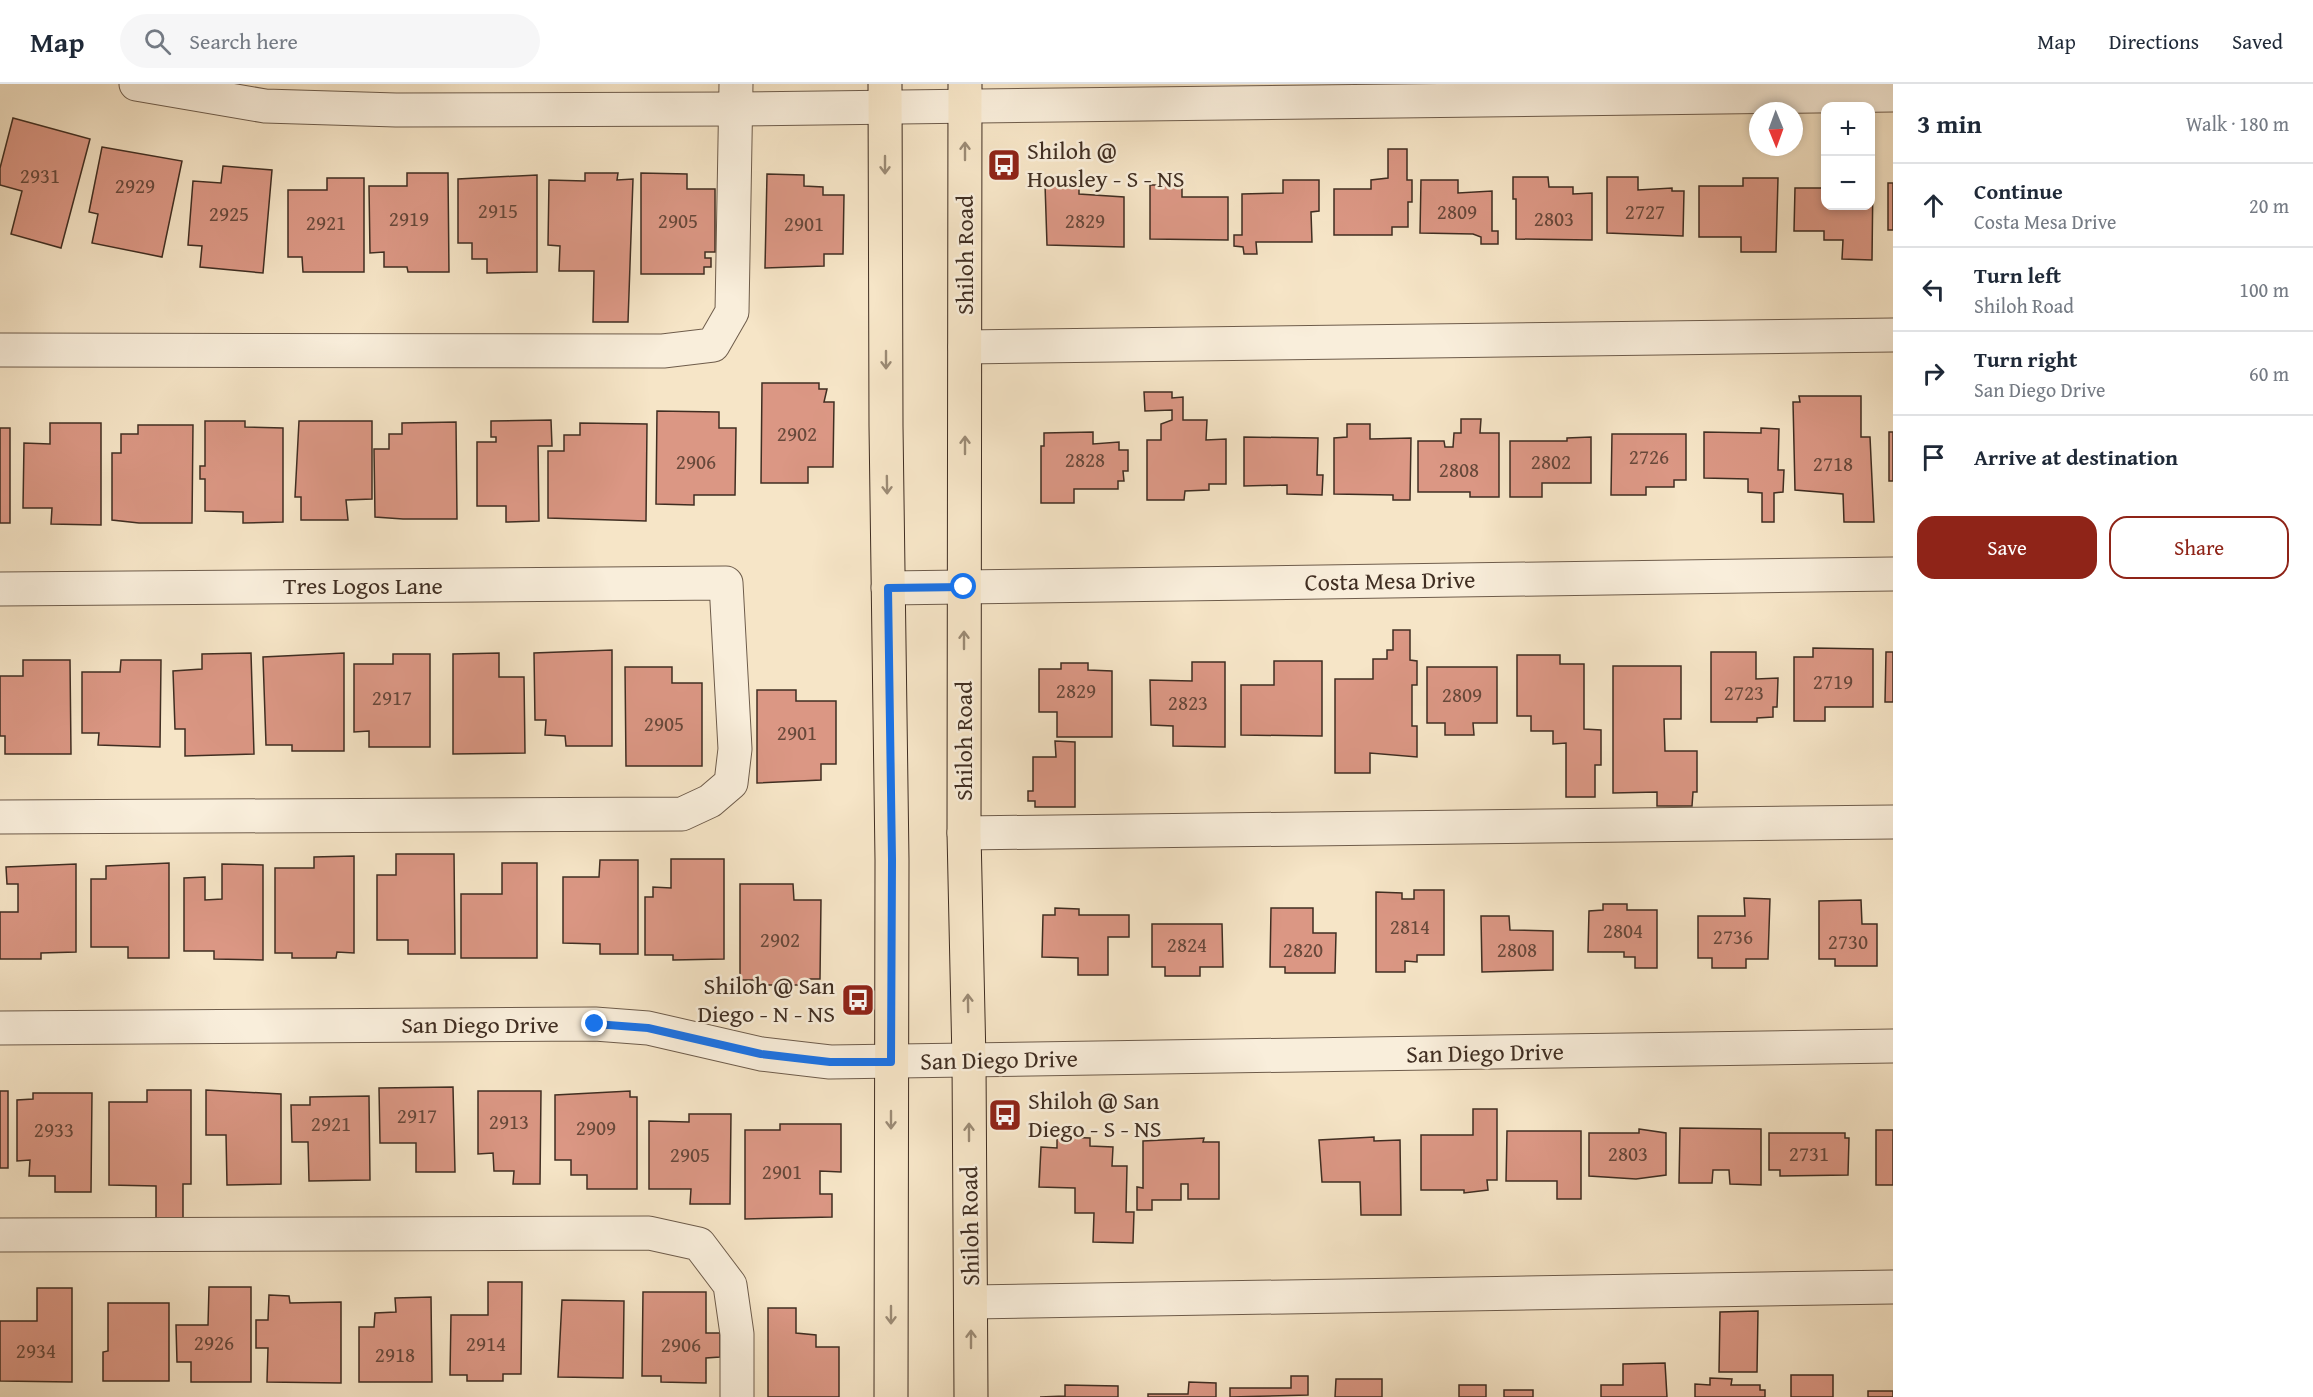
<!DOCTYPE html>
<html lang="en">
<head>
<meta charset="utf-8">
<style>
  :root { --surface:#fff; --page:#f6f6f7; --text:#1f2937; --muted:#747a83; --line:#e0e1e3; --accent:#8f2418 }
  body { margin:0; font-family:"Gentium Book Plus",serif; background:var(--page); color:var(--text) }
  .controls { position:absolute; right:18px; top:18px; display:grid; overflow:hidden; border-radius:12px; box-shadow:0 3px 9px #0003 }
  .controls button { width:54px; height:54px; display:grid; place-items:center; padding:0; border:0; border-bottom:2px solid var(--line); background:var(--surface); color:var(--text); font:30px sans-serif }
  .compass { position:absolute; left:1749px; top:18px; width:54px; height:54px; border-radius:50%; background:var(--surface); box-shadow:0 3px 9px #0003; rotate:179deg }
  .stop { position:absolute; width:18px; height:18px; margin:-14px; border:4px solid #1a73e8; border-radius:50%; background:#fff }
  .stop.end { background:#1a73e8; border-color:#fff; box-shadow:0 2px 6px #0008 }
  .list { margin:0; padding:0; list-style:none }
  h2 { display:flex; justify-content:space-between; align-items:center; height:78px; margin:0; padding:0 24px; font-size:26px }
  h2 small { font-size:20px; font-weight:400; color:var(--muted) }
  .list li { display:grid; grid-template-columns:39px 1fr auto; gap:18px; align-items:center; box-sizing:border-box; height:84px; padding:0 24px; border-top:2px solid var(--line) }
  .list b { display:block; font-size:22px; white-space:nowrap }
  .list p { margin:0; font-size:20px; white-space:nowrap; color:var(--muted) }
  .list em { font-size:20px; font-style:normal; color:var(--muted) }
  .actions { display:flex; gap:12px; padding:18px 24px }
  .actions a { flex:1; padding:14px 0; border:2px solid var(--accent); border-radius:18px; text-align:center; font-size:21px; color:var(--accent) }
  .actions .main { background:var(--accent); color:#fff }
  .icon { flex:none; width:33px; height:33px; fill:none; stroke:currentColor; stroke-width:2; stroke-linecap:round; stroke-linejoin:round }
  .map { position:relative; flex:none; width:1893px; height:1313px; overflow:hidden }
  header { display:flex; align-items:center; gap:36px; box-sizing:border-box; height:84px; padding:0 30px; background:var(--surface); border-bottom:2px solid var(--line) }
  header strong { font-size:28px }
  nav { display:flex; gap:33px; margin-inline-start:auto; font-size:21px }
  .search { width:420px; height:54px; background:var(--page); display:flex; align-items:center; gap:15px; box-sizing:border-box; padding:0 21px; border-radius:33px; color:var(--muted); font-size:22px }
  main { display:flex }
  aside { flex:1; background:var(--surface) }
  .map>svg:first-child { display:block }
</style>
</head>
<body>
<header>
<strong>Map</strong>
<div class="search"><svg class="icon" aria-label="search" viewBox="0 0 24 24"><circle cx="10" cy="10" r="6"/><path d="M15 15l6 6"/></svg>Search here</div>
<nav><a>Map</a><a>Directions</a><a>Saved</a></nav>
</header>
<main>
<div class="map">
<svg width="1893" height="1313" viewBox="0 0 1893 1313">
  <rect width="100%" height="100%" fill="#f6e5c7"/>
  <filter id="stains"><feTurbulence type="fractalNoise" baseFrequency=".00333" numOctaves="4"/><feColorMatrix values="0 0 0 0 .2 0 0 0 0 .09 0 0 0 0 .02 0 0 0 .5 -.17"/></filter>
  <radialGradient id="worn" r=".72"><stop offset=".6" stop-color="#630" stop-opacity="0"/><stop offset="1" stop-color="#630" stop-opacity=".3"/></radialGradient>
  <!-- building -->
  <g fill="#db9784" stroke="#402e22" stroke-width="1.5">
    <path d="M13,34l77,21 -29,109 -50,-14 11,-43 -22,-6v-17z"/>
    <path d="M102,63l80,14 -20,96 -70,-14 6,-29 -9,-2z"/>
    <path d="M1388,65h19v31h5v22h-4v25h-16v8h-58v-46h37v-9l17,-2z"/>
    <path d="M223,82l49,4 -9,103 -63,-6 2,-21 -14,-1 5,-64 28,2z"/>
    <path d="M407,89h41l1,99h-41l-1,-5h-23v-15l-14,1 -1,-67h38z"/>
    <path d="M585,89h33l-1,7 16,-1 -5,143h-35l1,-51h-35l1,-25 -12,-1 1,-65 36,1z"/>
    <path d="M641,89l46,1v15h28v63h-10v6h6v9h-7v7h-63z"/>
    <path d="M767,90l37,1v11l19,1v8h21l-1,59h-19v12l-59,2z"/>
    <path d="M1870,90h3l-1,86 -30,-1 1,-19h-19v-9h-30l1,-43h31v18h44z"/>
    <path d="M537,91v97l-50,1v-14h-15v-16h-14v-64z"/>
    <path d="M1513,93h35l1,10h24v7l19,-1v47l-76,-1v-40h-3z"/>
    <path d="M1607,93h31v13l34,-2v3h12l-1,45 -76,-3z"/>
    <path d="M327,94h37v94h-61l-1,-15h-14v-67h39z"/>
    <path d="M1743,94h35l-2,74h-35v-15h-42v-51h44z"/>
    <path d="M1283,96h36v31l-8,1 1,30h-56l1,12h-13l-1,-7 -9,-1v-11h8v-41l41,-1z"/>
    <path d="M1421,96h37v13l34,-2v40h6v13h-17v-7l-8,-3 -53,-1z"/>
    <rect x="1888" y="99" width="5" height="47"/>
    <path d="M1045,100h34v10l45,3v50l-77,-2z"/>
    <path d="M1150,101h32v12h46v43l-78,-1z"/>
    <path d="M762,299h57v6h8l-3,13h10l-1,65h-25v16h-47z"/>
    <path d="M1144,308h28v6l11,-1v23h24l-1,20 20,-1v45h-17v6l-24,1 -1,9h-37v-60h14v-16l11,-4v-10l-27,1z"/>
    <path d="M1799,312h62v41h9l4,85h-30l-1,-28 -48,-4 -2,-88h7z"/>
    <path d="M657,327l62,1v16h17l-1,67h-41v10l-38,-1z"/>
    <path d="M1461,335h20l-1,14h19v64h-29v-5h-52v-51h26l1,6h8l1,-14h7z"/>
    <path d="M551,336l1,26h-14l1,75 -33,1v-16h-29v-64h19v-5h-5v-16z"/>
    <path d="M205,337h40v6l38,1v94l-40,1v-11l-38,-1v-32h-5v-13h5z"/>
    <path d="M299,337h73v78l-26,1 2,20h-47v-23h-6z"/>
    <path d="M456,338l1,97h-54l-28,-2 -1,-68h15v-15h13v-11z"/>
    <path d="M50,339h51v102l-50,-1 1,-16h-29l1,-65 26,1z"/>
    <path d="M580,339l67,1 -1,97 -98,-3v-67h16v-16h16z"/>
    <path d="M1347,340h23v15l41,-1 -1,62h-17v-5l-59,-1v-56l13,-1z"/>
    <path d="M138,341h55l-1,98h-53l-27,-3v-67h9v-19h17z"/>
    <rect x="0" y="344" width="10" height="95"/>
    <path d="M1761,344l18,1 -1,41h6l-1,22 -9,1v29h-12v-29l-14,-1v-13l-44,-1v-46l57,1z"/>
    <path d="M1093,348v12l26,-2v8h9v21h-5l1,10h-6v8h-44v14h-33v-57h3v-13z"/>
    <rect x="1889" y="348" width="4" height="49"/>
    <path d="M1612,350h74v46h-12v7h-28v8h-35z"/>
    <path d="M1244,353l74,1 -1,37h6l-1,20 -35,-1v-9l-43,1z"/>
    <path d="M1591,353v46h-49v14h-32v-56h57v-3z"/>
    <path d="M1393,546h17v30l7,1v24h-5v41h5v31l-47,-4v20h-35v-94h38v-20h14v-9h6z"/>
    <path d="M1813,564l60,1v58h-48v14h-31v-64h19z"/>
    <path d="M612,566v96h-46l-1,-10 -20,-1 1,-15h-11l-1,-67z"/>
    <path d="M1711,568h45v27l22,-1 -1,29h-4v10l-16,1v4h-46z"/>
    <path d="M1886,568h7v50h-8z"/>
    <path d="M251,569l3,101 -69,2v-27h-10l-2,-58 29,-2v-15z"/>
    <path d="M344,569v98h-52v-6h-26l-3,-88z"/>
    <path d="M499,569v24h25l1,76 -72,1v-100z"/>
    <path d="M393,570h37v93h-61v-16l-15,1v-68h39z"/>
    <path d="M1517,571h43v9h24v65l17,1v35h-6v32h-29v-54l-13,1v-13h-22v-15h-14z"/>
    <path d="M23,576h47l1,94h-66v-18h-5v-60h23z"/>
    <path d="M121,576h40l-1,87 -62,-2 1,-12h-17v-61h38z"/>
    <path d="M1274,577h48v75l-81,-1v-50h33z"/>
    <path d="M1192,578h33v85l-52,-1v-20l-22,-1 -1,-45 42,1z"/>
    <path d="M1061,579h27v7l24,1v66h-55v-25h-18v-43h22z"/>
    <path d="M1613,582h68v53h-17l1,32h32v41h-4l-1,14h-35v-14l-44,1z"/>
    <path d="M625,583h47v16h30v83h-76z"/>
    <path d="M1427,583h70v56h-24l1,12h-29v-12h-18z"/>
    <path d="M757,606h39v11h40v63h-15v16l-64,3z"/>
    <path d="M1055,657l20,1v65h-40v-6h-7v-10h5v-34h23z"/>
    <path d="M396,770h58l1,100h-47v-14h-31v-65h19z"/>
    <path d="M354,772v97l-17,-1 -1,6h-44v-5h-17v-85h39v-11z"/>
    <path d="M671,775h53v100l-51,1v-5h-28v-58h8v-10l18,1z"/>
    <path d="M600,776h38v94h-38v-10l-37,-1v-66h36z"/>
    <path d="M169,779v95h-41v-11h-37v-68h15v-13z"/>
    <path d="M502,779h35v95h-76v-64h41z"/>
    <path d="M76,780v88l-35,1v6h-41v-47h18v-28h-11l-1,-17z"/>
    <path d="M222,780l41,1v95l-49,-1v-8h-30v-73l21,-1v23l17,-1z"/>
    <path d="M740,800h53l1,16h27l-1,79h-16l1,6h-50v-5h-15z"/>
    <path d="M1414,806h30v65h-27v7l-12,-1v11h-29v-80l26,1v6h12z"/>
    <path d="M1744,814l26,1 -2,60h-22v9h-34v-10h-14v-42h47z"/>
    <path d="M1861,816l1,24h15v42h-42v-7h-16v-58z"/>
    <path d="M1603,820h24v6h30v58h-22v-11h-11v-5h-36l1,-41 14,-1z"/>
    <path d="M1055,824l24,1v6h50v22h-21v38h-30v-17l-36,-1 1,-42h12z"/>
    <path d="M1271,824h42v25h23l-1,40h-50v-6h-15z"/>
    <path d="M1481,832h28l1,14 43,1v39l-71,2z"/>
    <path d="M1152,840h70l1,43h-23v9h-35v-9h-13z"/>
    <path d="M453,1003l2,85h-39v-29h-36l-1,-55z"/>
    <path d="M147,1006h44v94h-8v34h-27v-32l-47,-1v-83h38z"/>
    <path d="M206,1006l75,4v90l-54,1 -1,-50h-20z"/>
    <rect x="0" y="1007" width="8" height="77"/>
    <path d="M478,1007h63l-1,93h-27l1,-13h-20l-1,-18 -15,1z"/>
    <path d="M630,1007v6h7v92h-50v-14h-16v-15h-16v-65z"/>
    <path d="M33,1009h59l-1,99h-36v-16h-26l1,-16 -13,1v-61l16,-1z"/>
    <path d="M369,1012l1,84 -61,1 -1,-39h-16l-1,-37h19v-8z"/>
    <path d="M1473,1025h24v71h-10l1,10 -24,3v-3h-43v-55h52z"/>
    <path d="M689,1030h42l-1,90h-40l1,-15h-42v-68l40,1z"/>
    <path d="M780,1040h61v48l-21,-1v23h12v23l-87,2v-89h35z"/>
    <path d="M1680,1044l81,1v56l-31,-1 -1,-14h-16l-1,13h-33z"/>
    <path d="M1639,1045l27,4v42l-30,4 -47,-3v-43h50z"/>
    <rect x="1876" y="1046" width="17" height="55"/>
    <path d="M1507,1047h74v68h-24v-18h-51z"/>
    <path d="M1769,1049h76v5h4l-1,37 -68,1v-6h-11z"/>
    <path d="M1057,1053l33,1v8l23,1 -1,19h15l-1,46h8l-1,31 -40,-1 1,-29h-19v-25l-36,-1 2,-40 16,1z"/>
    <path d="M1374,1053v4l26,-1 1,75h-40l-1,-33h-38l-3,-42z"/>
    <path d="M1204,1054l-1,4h16v57h-31v-15h-7v16h-29v10h-15v-23l6,1v-47z"/>
    <path d="M488,1198h34l-1,92h-18v7h-36v-6h-17l1,-60h37z"/>
    <path d="M209,1203h42v95h-60v-20h-14l-1,-37h32z"/>
    <path d="M37,1204h35v94l-72,-1v-60h37z"/>
    <path d="M643,1208h63v41h14v24l-14,1v25l-45,-1v-6h-19z"/>
    <path d="M269,1211l20,1 1,7 51,-1v81l-74,-1 1,-34h-12v-28h12z"/>
    <path d="M431,1213l1,85h-73v-55h15l1,-14 21,-1 -1,-14z"/>
    <path d="M562,1216l62,1 -1,77 -65,-1z"/>
    <path d="M108,1219h61v78h-66v-29l5,-1z"/>
    <path d="M768,1224h28v25l20,2v12h23v50h-71z"/>
    <path d="M1758,1227l-1,61h-38l1,-60z"/>
    <path d="M1665,1279l2,34h-66v-12h22v-21z"/>
    <rect x="1791" y="1291" width="42" height="22"/>
    <path d="M1291,1292h17v19l-78,2v-9h61z"/>
    <path d="M1710,1294l22,1 -1,6h29v5h5v7h-70v-13l15,1z"/>
    <path d="M1336,1295h46v18h-47z"/>
    <path d="M1189,1298l27,1v14h-68v-3h40z"/>
    <path d="M1065,1301l53,1v11h-78l25,-1z"/>
    <rect x="1459" y="1301" width="27" height="12"/>
    <rect x="1504" y="1306" width="29" height="7"/>
    <rect x="1868" y="1307" width="25" height="6"/>
  </g>
  <g fill="none" stroke-linecap="round" stroke-linejoin="round">
    <defs>
      <g id="minor">
        <path d="M136,0l129,22 131,4 340,-1 1157,-14"/>
        <path d="M965,263l928,-12"/>
        <path d="M0,266l663,1 50,-6 19,-33 4,-228"/>
        <path d="M888,504l1005,-14"/>
        <path d="M0,505l726,-6 9,166 -4,34 -21,18 -28,13 -682,3"/>
        <path d="M964,749l929,-11"/>
        <path d="M0,944l595,-4 53,4 113,26 69,8 1063,-16"/>
        <path d="M0,1151l649,-2 50,11 31,41 7,49v63"/>
        <path d="M971,1218l922,-15"/>
      </g>
      <g id="major">
        <path d="M885,0l1,342 6,434 -1,537"/>
        <path d="M965,0l-1,749 5,228 2,336"/>
      </g>
    </defs>
    <!-- minor casing -->
    <use href="#minor" stroke="#6e5c4b" stroke-width="35"/>
    <!-- major casing -->
    <use href="#major" stroke="#402e22" stroke-width="35"/>
    <!-- minor -->
    <use href="#minor" stroke="#f9eedb" stroke-width="33"/>
    <!-- major -->
    <use href="#major" stroke="#f6e5c7" stroke-width="33"/>
  </g>
  <!-- one-way arrows -->
  <defs><path id="oneway-shaft" d="M-6 0H5M1.5-3L5.5 0L1.5 3" fill="none" stroke-width="1.6" stroke-linecap="round" stroke-linejoin="round" transform="scale(1.5)"/></defs>
  <g stroke="#9b8a74">
    <use href="#oneway-shaft" transform="translate(965 67) rotate(-90)"/>
    <use href="#oneway-shaft" transform="translate(885 81) rotate(90)"/>
    <use href="#oneway-shaft" transform="translate(886 276) rotate(90)"/>
    <use href="#oneway-shaft" transform="translate(965 361) rotate(-90)"/>
    <use href="#oneway-shaft" transform="translate(887 401) rotate(89)"/>
    <use href="#oneway-shaft" transform="translate(964 556) rotate(-90)"/>
    <use href="#oneway-shaft" transform="translate(968 919) rotate(-91)"/>
    <use href="#oneway-shaft" transform="translate(891 1036) rotate(90)"/>
    <use href="#oneway-shaft" transform="translate(969 1048) rotate(-90)"/>
    <use href="#oneway-shaft" transform="translate(891 1231) rotate(90)"/>
    <use href="#oneway-shaft" transform="translate(971 1255) rotate(-90)"/>
  </g>
  <g fill="none" stroke-linecap="round" stroke-linejoin="round">
    <!-- route -->
    <path stroke="#1a73e8" stroke-width="8" d="M595,940l53,4 113,26 69,8h61l1,-202 -4,-272 76,-1"/>
  </g>
  <!-- icons -->
  <defs>
    <symbol id="bus-square" viewBox="-11 -11 22 22"><rect x="-9" y="-9" width="18" height="18" rx="4" fill="#8f2418" stroke="#f9eedb"/><path d="M-5-6H5V4H4V6H2V4H-2V6H-4V4H-5ZM-3.5-4V0h7V-4ZM-3.5 1.2v1.5H-2V1.2ZM2 1.2v1.5H3.5V1.2Z" fill="#fff"/></symbol>
  </defs>
  <g fill-rule="evenodd">
    <use href="#bus-square" x="985" y="62" width="38" height="38"/>
    <use href="#bus-square" x="839" y="897" width="38" height="38"/>
    <use href="#bus-square" x="986" y="1012" width="38" height="38"/>
  </g>
  <g text-anchor="middle" stroke-width="5" stroke-linejoin="round" paint-order="stroke">
    <!-- number labels -->
    <g font-size="21" fill="#67483a">
      <text x="40" y="99">2931</text>
      <text x="135" y="109">2929</text>
      <text x="498" y="134">2915</text>
      <text x="1457" y="135">2809</text>
      <text x="1645" y="135">2727</text>
      <text x="229" y="137">2925</text>
      <text x="409" y="142">2919</text>
      <text x="1554" y="142">2803</text>
      <text x="678" y="144">2905</text>
      <text x="1085" y="144">2829</text>
      <text x="326" y="146">2921</text>
      <text x="804" y="147">2901</text>
      <text x="797" y="357">2902</text>
      <text x="1649" y="380">2726</text>
      <text x="1085" y="383">2828</text>
      <text x="696" y="385">2906</text>
      <text x="1551" y="385">2802</text>
      <text x="1833" y="387">2718</text>
      <text x="1459" y="393">2808</text>
      <text x="1833" y="605">2719</text>
      <text x="1076" y="614">2829</text>
      <text x="1744" y="616">2723</text>
      <text x="1462" y="618">2809</text>
      <text x="392" y="621">2917</text>
      <text x="1188" y="626">2823</text>
      <text x="664" y="647">2905</text>
      <text x="797" y="656">2901</text>
      <text x="1410" y="850">2814</text>
      <text x="1623" y="854">2804</text>
      <text x="1733" y="860">2736</text>
      <text x="780" y="863">2902</text>
      <text x="1848" y="865">2730</text>
      <text x="1187" y="868">2824</text>
      <text x="1303" y="873">2820</text>
      <text x="1517" y="873">2808</text>
      <text x="417" y="1039">2917</text>
      <text x="509" y="1045">2913</text>
      <text x="331" y="1047">2921</text>
      <text x="596" y="1051">2909</text>
      <text x="54" y="1053">2933</text>
      <text x="1628" y="1077">2803</text>
      <text x="1809" y="1077">2731</text>
      <text x="690" y="1078">2905</text>
      <text x="782" y="1095">2901</text>
      <text x="214" y="1266">2926</text>
      <text x="486" y="1267">2914</text>
      <text x="681" y="1268">2906</text>
      <text x="36" y="1274">2934</text>
      <text x="395" y="1278">2918</text>
    </g>
    <!-- poi labels -->
    <g font-size="24" fill="#402e22" stroke="#f9eedb" text-anchor="start">
      <text x="1027" y="75">Shiloh @<tspan x="1027" dy="28">Housley - S - NS</tspan></text>
      <text x="835" y="910" text-anchor="end">Shiloh @ San<tspan x="835" dy="28">Diego - N - NS</tspan></text>
      <text x="1028" y="1025">Shiloh @ San<tspan x="1028" dy="28">Diego - S - NS</tspan></text>
    </g>
    <!-- street labels -->
    <g font-size="24" fill="#402e22" stroke="#f9eedb">
      <text transform="translate(965 171) rotate(-90)" y="8">Shiloh Road</text>
      <text transform="translate(1390 497) rotate(-1)" y="8">Costa Mesa Drive</text>
      <text x="363" y="510">Tres Logos Lane</text>
      <text transform="translate(964 657) rotate(-90)" y="8">Shiloh Road</text>
      <text x="480" y="949">San Diego Drive</text>
      <text transform="translate(1485 969) rotate(-1)" y="8">San Diego Drive</text>
      <text transform="translate(999 976) rotate(-1)" y="8">San Diego Drive</text>
      <text transform="translate(970 1142) rotate(-91)" y="8">Shiloh Road</text>
    </g>
  </g>
  <rect width="100%" height="100%" filter="url(#stains)"/>
  <rect width="100%" height="100%" fill="url(#worn)"/>
</svg>
<div class="controls">
<button>+</button>
<button>−</button>
</div>
<svg class="compass" viewBox="-18 -18 36 36"><path d="M0-13l5 13h-10z" fill="#e53935"/><path d="M0 13l5-13h-10z" fill="#747a83"/></svg>
<div class="stop" style="left:964px;top:503px"></div>
<div class="stop end" style="left:595px;top:940px"></div>
</div>
<aside>
<h2>3 min<small>Walk · 180 m</small></h2>
<ul class="list">
<li><svg class="icon" aria-label="ahead" viewBox="0 0 24 24"><path d="M12 20V5M6 11l6-6 6 6"/></svg><div><b>Continue</b><p>Costa Mesa Drive</p></div><em>20 m</em></li>
<li><svg class="icon" aria-label="left" viewBox="0 0 24 24"><path d="M17 20v-9H6M10 6l-5 5 5 5"/></svg><div><b>Turn left</b><p>Shiloh Road</p></div><em>100 m</em></li>
<li><svg class="icon" aria-label="right" viewBox="0 0 24 24"><path d="M7 20v-9h11M14 6l5 5-5 5"/></svg><div><b>Turn right</b><p>San Diego Drive</p></div><em>60 m</em></li>
<li><svg class="icon" aria-label="arrive" viewBox="0 0 24 24"><path d="M6 21V4h12l-3 4 3 4H6"/></svg><div><b>Arrive at destination</b></div></li>
</ul>
<div class="actions"><a class="main">Save</a><a>Share</a></div>
</aside>
</main>
</body>
</html>
